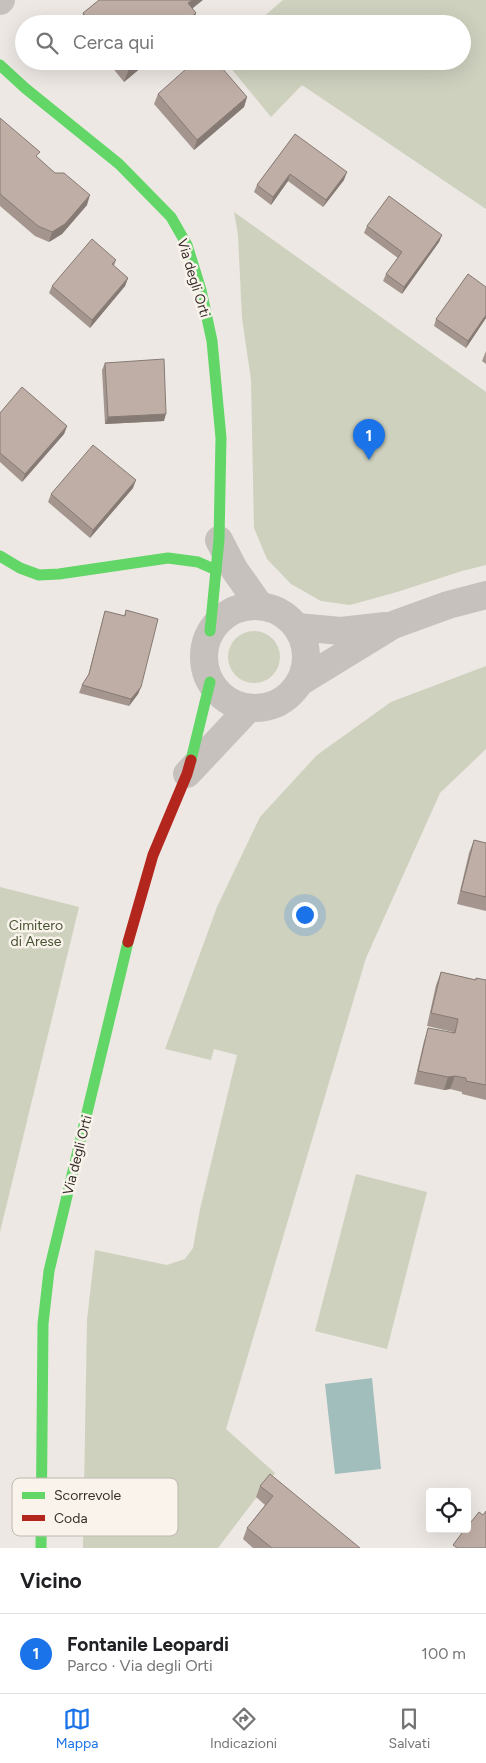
<!DOCTYPE html>
<html lang="it">
<head>
<meta charset="utf-8">
<style>
  :root { --surface:#fff; --page:#f6f6f6; --text:#202124; --muted:#757577; --line:#e0e0e0; --accent:#1a73e8 }
  body { margin:0; font-family:Figtree,sans-serif; background:var(--page); color:var(--text) }
  .controls { position:absolute; right:15px; bottom:15px; display:grid; overflow:hidden; border-radius:5px; box-shadow:0 5px 20px #0002 }
  .controls button { width:45px; height:45px; display:grid; place-items:center; padding:0; border:0; border-bottom:1px solid var(--line); background:var(--surface); color:var(--text); font:25px sans-serif }
  .you { position:absolute; left:304px; top:914px; width:18px; height:18px; margin:-12px; border:4px solid #fff; border-radius:50%; background:#1a73e8; box-shadow:0 0 0 8px #1a73e833 }
  .badge { display:grid; place-items:center; width:32px; height:32px; border-radius:50%; background:var(--accent); color:#fff; font-size:16px; font-weight:700 }
  .pin { position:absolute; translate:-50% -41px; filter:drop-shadow(0 1px 2px #0008) }
  .pin::after { content:''; position:absolute; top:26px; width:18px; height:15px; background:inherit; clip-path:polygon(0 0,100% 0,50% 100%) }
  .list { margin:0; padding:0; list-style:none }
  h2 { display:flex; justify-content:space-between; align-items:center; height:65px; margin:0; padding:0 20px; font-size:21px }
  h2 small { font-size:16px; font-weight:400; color:var(--muted) }
  .list li { display:grid; grid-template-columns:32px 1fr auto; gap:15px; align-items:center; box-sizing:border-box; height:80px; padding:0 20px; border-top:1px solid var(--line) }
  .list b { display:block; font-size:19px; white-space:nowrap }
  .list p { margin:0; font-size:16px; white-space:nowrap; color:var(--muted) }
  .list em { font-size:16px; font-style:normal; color:var(--muted) }
  .icon { flex:none; width:28px; height:28px; fill:none; stroke:currentColor; stroke-width:2; stroke-linecap:round; stroke-linejoin:round }
  .map { position:relative; flex:none; width:486px; height:1548px; overflow:hidden }
  .search { position:absolute; background:var(--surface); box-shadow:0 5px 20px #0002; left:15px; right:15px; top:15px; height:55px; display:flex; align-items:center; gap:12px; box-sizing:border-box; padding:0 18px; border-radius:28px; color:var(--muted); font-size:19px }
  .sheet { height:145px; background:var(--surface) }
  nav { display:flex; justify-content:space-around; align-items:center; box-sizing:border-box; height:70px; border-top:1px solid var(--line); background:var(--surface); font-size:14px; color:var(--muted) }
  nav a { display:grid; justify-items:center; gap:2px }
  nav .on { color:var(--accent) }
  .map>svg:first-child { display:block }
</style>
</head>
<body>
<div class="map">
<svg width="486" height="1548" viewBox="0 0 486 1548">
  <rect width="100%" height="100%" fill="#ede8e3"/>
  <!-- green -->
  <g fill="#ced1be">
    <path d="M283,0h203v209l-184,-124 -31,32 -46,-56h237v-37h-207z"/>
    <path d="M234,212l252,180v173l-24,6 -65,21 -47,13 -29,-4 -30,-17 -24,-25 -13,-31 -3,-148 -9,-62 -4,-83z"/>
    <circle cx="254" cy="657" r="26"/>
    <path d="M486,666v83l-46,44 -74,165 -140,471 49,44 -57,75h-135l4,-228 8,-70 72,15 18,-6 8,-11 7,-39 37,-154 -23,-6 -3,11 -46,-11 52,-142 43,-90 57,-62 74,-53z"/>
    <path d="M0,887l79,20 -79,325z"/>
    <path d="M356,1174l71,18 -40,157 -72,-18z"/>
  </g>
  <!-- water -->
  <path fill="#a1bdbc" d="M372,1378l9,91 -46,5 -10,-90z"/>
  <g fill="none" stroke-linecap="round" stroke-linejoin="round">
    <!-- street -->
    <g stroke="#c6c1bc" stroke-width="28">
      <path d="M0,1l1,-1"/>
      <path d="M219,540l15,29 26,37"/>
      <circle cx="255" cy="657" r="51"/>
      <path d="M297,627l44,4 44,-5"/>
      <path d="M300,682l93,-57 55,-20 38,-10"/>
      <path d="M187,774l62,-66"/>
    </g>
    <!-- fast -->
    <g stroke="#63d668" stroke-width="11">
      <path d="M0,65l25,23 94,76 52,53 16,28 14,45 11,51 9,97 -2,102 -9,91"/>
      <path d="M0,556l20,12 19,7 20,-1 109,-16 30,4 18,8"/>
      <path d="M191,760l19,-78"/>
      <path d="M41,1548l2,-224 6,-53 79,-329"/>
    </g>
    <!-- jam -->
    <path stroke="#b3261e" stroke-width="11" d="M128,942l25,-87 34,-81 4,-14"/>
  </g>
  <!-- wall -->
  <g fill="#a4968f">
    <path d="M192,9l4,4 -4,11h-112l3,-11z"/>
    <path d="M107,61h42l-25,21z"/>
    <path d="M158,94l89,3 -3,10 -50,43 -40,-46z"/>
    <path d="M0,118l38,40 49,47 -25,29 -13,8 -14,-6 -35,-30z"/>
    <path d="M295,134l49,46 -21,27 -35,-26 -17,24 -17,-13 3,-7z"/>
    <path d="M367,226l75,9 -3,7 -37,52 -19,-13 3,-7 12,-16 -34,-25z"/>
    <path d="M116,260l-2,6 14,12 -3,8 -35,42 -41,-35 3,-7z"/>
    <path d="M486,318l-20,30 -32,-22 2,-7z"/>
    <path d="M486,351v13l-4,-3z"/>
    <path d="M105,363l59,58 -59,3 -3,-54z"/>
    <path d="M0,413l67,13 -3,8 -42,48 -22,-20z"/>
    <path d="M133,488l-43,50 -42,-36 3,-8z"/>
    <path d="M126,610l15,77 -3,7 -9,12 -50,-13 3,-8 6,-9 15,-58 2,-7 19,5z"/>
    <path d="M474,840l12,3v68l-29,-7 12,-51z"/>
    <path d="M441,972l35,8h10v120l-24,-6v-2l-12,-3 -6,1 -30,-6 10,-43 4,-13 25,5v-1l-26,-6 9,-41z"/>
    <path d="M260,1486l100,62h-107l-10,-9 4,-11 18,-23 -9,-8z"/>
  </g>
  <!-- shaded-wall -->
  <g fill="#867a74">
    <path d="M192,0h11l-20,16 5,-13z"/>
    <path d="M196,13l-4,11h-9z"/>
    <path d="M138,61h11l-25,21 5,-13z"/>
    <path d="M247,97l-3,10 -50,43 3,-10z"/>
    <path d="M347,172l-3,8 -21,27 3,-7z"/>
    <path d="M290,174l-2,7 -17,24 2,-8z"/>
    <path d="M90,195l-3,10 -25,29 -13,8 3,-10z"/>
    <path d="M442,235l-3,7 -37,52 2,-7z"/>
    <path d="M128,278l-3,8 -35,42 2,-8z"/>
    <path d="M486,315v3l-20,30 2,-7z"/>
    <path d="M166,414l-2,7 -59,3 3,-7z"/>
    <path d="M67,426l-3,8 -42,48 3,-8z"/>
    <path d="M136,480l-3,8 -43,50 3,-8z"/>
    <path d="M141,687l-3,7 -9,12 2,-7z"/>
    <path d="M455,1076l-5,13 -6,1 4,-13z"/>
  </g>
  <!-- building -->
  <g fill="#bfaea6" stroke="#867a74">
    <path d="M99,0h93l-4,3 8,10 -13,11h-91l-9,-11z"/>
    <path d="M123,61h15l-9,8z"/>
    <path d="M195,61h21l31,36 -50,43 -39,-46z"/>
    <path d="M0,118l40,34 -4,4 19,17h9l26,22 -25,29 -13,8 -14,-6 -38,-32z"/>
    <path d="M295,134l52,38 -21,28 -36,-26 -17,23 -16,-12z"/>
    <path d="M389,196l53,39 -38,52 -18,-13 16,-22 -35,-26z"/>
    <path d="M92,239l24,21 -4,4 16,14 -36,42 -40,-34z"/>
    <path d="M468,274l18,13v28l-18,26 -32,-22z"/>
    <path d="M164,359l2,55 -58,3 -3,-54z"/>
    <path d="M22,387l45,39 -42,48 -25,-21v-40z"/>
    <path d="M93,445l43,35 -43,50 -42,-36z"/>
    <path d="M126,610l32,9 -17,68 -10,12 -49,-14 7,-11 16,-63 20,5z"/>
    <path d="M474,840l12,3v54l-25,-6z"/>
    <path d="M441,972l35,8v-2l10,2v105l-20,-4v-3l-11,-2 -7,1 -30,-6 10,-43 27,5 3,-14 -27,-6z"/>
    <path d="M270,1474l90,74h-88l-25,-20 26,-32 -13,-10z"/>
    <path d="M486,1511v37h-29l-4,-3 12,-16h2v-2l12,-15 4,3z"/>
  </g>
  <g text-anchor="middle" stroke-width="5" stroke-linejoin="round" paint-order="stroke">
    <!-- street labels -->
    <g font-size="14" fill="#372e2a" stroke="#f9f3ec">
      <text transform="translate(194 278) rotate(73)" y="5">Via degli Orti</text>
      <text transform="translate(77 1155) rotate(-76)" y="5">Via degli Orti</text>
    </g>
    <!-- park labels -->
    <g font-size="14" fill="#475330" stroke="#f9f3ec">
      <text x="36" y="930">Cimitero<tspan x="36" dy="16">di Arese</tspan></text>
    </g>
  </g>
  <!-- legend -->
  <rect x="12" y="1478" width="166" height="58" rx="8" fill="#f9f3ec" stroke="#bfb8b2" stroke-width="1"/>
  <rect x="22" y="1492" width="23" height="7" fill="#63d668"/>
  <rect x="22" y="1515" width="23" height="6" fill="#b3261e"/>
  <g font-size="14" fill="#372e2a">
    <text x="54" y="1500">Scorrevole</text>
    <text x="54" y="1523">Coda</text>
  </g>
</svg>
<div class="controls">
<button><svg class="icon" aria-label="locate" viewBox="0 0 24 24"><circle cx="12" cy="12" r="6"/><path d="M12 2v4M12 18v4M2 12h4M18 12h4"/></svg></button>
</div>
<div class="you"></div>
<div class="pin badge" style="left:369px;top:460px">1</div>
<div class="search"><svg class="icon" aria-label="search" viewBox="0 0 24 24"><circle cx="10" cy="10" r="6"/><path d="M15 15l6 6"/></svg>Cerca qui</div>
</div>
<section class="sheet">
<h2>Vicino<small></small></h2>
<ul class="list">
<li><span class="badge">1</span><div><b>Fontanile Leopardi</b><p>Parco · Via degli Orti</p></div><em>100 m</em></li>
</ul>
</section>
<nav>
<a class="on"><svg class="icon" aria-label="map" viewBox="0 0 24 24"><path d="M3 6l6-2 6 2 6-2v14l-6 2-6-2-6 2zM9 4v14M15 6v14"/></svg>Mappa</a>
<a><svg class="icon" aria-label="directions" viewBox="0 0 24 24"><path d="M12 3l9 9-9 9-9-9zM9 14v-3h6M13 9l2 2-2 2"/></svg>Indicazioni</a>
<a><svg class="icon" aria-label="saved" viewBox="0 0 24 24"><path d="M7 4h10v16l-5-4-5 4z"/></svg>Salvati</a>
</nav>
</body>
</html>
